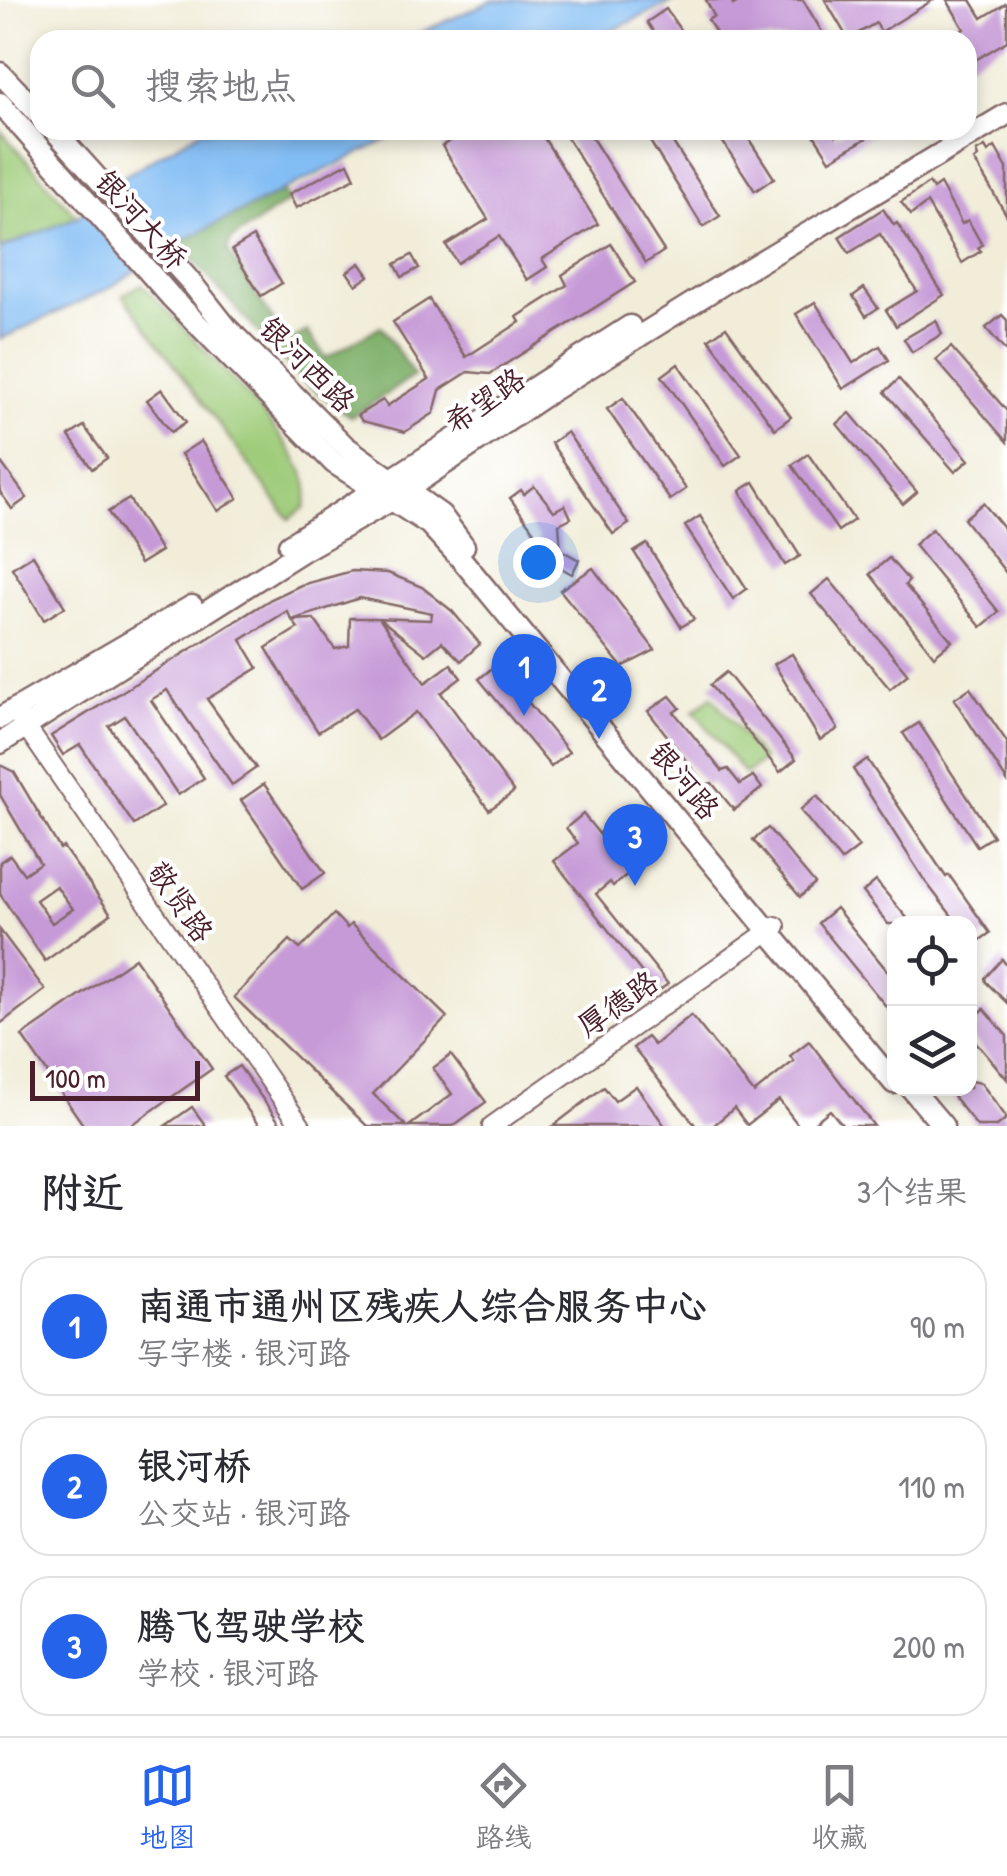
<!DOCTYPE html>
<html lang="zh">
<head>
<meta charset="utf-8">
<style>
  :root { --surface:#fff; --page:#f2f2f3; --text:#2b2b33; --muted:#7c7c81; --line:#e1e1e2; --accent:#2563eb }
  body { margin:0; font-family:"Patrick Hand","LXGW WenKai TC",sans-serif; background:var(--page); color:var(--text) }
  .controls { position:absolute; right:30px; bottom:30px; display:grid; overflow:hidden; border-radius:20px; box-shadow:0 5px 15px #0003 }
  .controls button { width:90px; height:90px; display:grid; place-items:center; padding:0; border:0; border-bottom:2px solid var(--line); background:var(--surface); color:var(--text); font:50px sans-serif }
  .scale { position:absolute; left:30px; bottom:25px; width:170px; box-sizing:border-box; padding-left:10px; border:5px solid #4a1f2b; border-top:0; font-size:28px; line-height:35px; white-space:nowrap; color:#4a1f2b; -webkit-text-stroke:8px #fff; paint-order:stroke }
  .you { position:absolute; left:538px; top:562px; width:35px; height:35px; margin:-25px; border:8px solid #fff; border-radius:50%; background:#1a73e8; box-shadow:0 0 0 15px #1a73e833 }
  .badge { display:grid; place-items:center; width:65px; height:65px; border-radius:50%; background:var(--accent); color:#fff; font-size:32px; font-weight:700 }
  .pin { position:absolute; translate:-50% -82px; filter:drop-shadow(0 2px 5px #0008) }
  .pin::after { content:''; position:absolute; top:52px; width:35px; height:30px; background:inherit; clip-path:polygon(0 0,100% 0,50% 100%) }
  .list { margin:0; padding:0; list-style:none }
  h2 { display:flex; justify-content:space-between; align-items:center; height:130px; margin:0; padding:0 40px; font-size:42px }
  h2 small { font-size:32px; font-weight:400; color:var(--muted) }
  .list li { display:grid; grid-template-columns:65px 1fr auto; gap:30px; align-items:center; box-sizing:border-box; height:140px; margin:0 20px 20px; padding:0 20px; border:2px solid var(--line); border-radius:30px }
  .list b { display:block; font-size:38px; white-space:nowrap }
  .list p { margin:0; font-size:32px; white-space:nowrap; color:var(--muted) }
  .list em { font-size:32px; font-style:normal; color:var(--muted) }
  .icon { flex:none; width:55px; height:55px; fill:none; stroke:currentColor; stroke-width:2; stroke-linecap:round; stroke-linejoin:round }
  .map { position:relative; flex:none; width:1007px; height:1126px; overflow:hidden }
  .search { position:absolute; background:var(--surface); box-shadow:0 5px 15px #0003; left:30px; right:30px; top:30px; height:110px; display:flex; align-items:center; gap:25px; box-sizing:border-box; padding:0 35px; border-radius:30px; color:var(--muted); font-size:38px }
  .sheet { height:610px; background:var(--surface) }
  nav { display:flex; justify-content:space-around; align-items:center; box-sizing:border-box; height:140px; border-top:2px solid var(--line); background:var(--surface); font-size:28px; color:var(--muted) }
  nav a { display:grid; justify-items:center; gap:5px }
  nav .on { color:var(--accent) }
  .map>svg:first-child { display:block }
</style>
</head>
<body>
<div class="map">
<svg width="1007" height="1126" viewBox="0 0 1007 1126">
  <rect width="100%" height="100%" fill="#fff"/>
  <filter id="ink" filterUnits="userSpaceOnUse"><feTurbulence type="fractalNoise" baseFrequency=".01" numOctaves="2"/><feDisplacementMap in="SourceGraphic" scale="20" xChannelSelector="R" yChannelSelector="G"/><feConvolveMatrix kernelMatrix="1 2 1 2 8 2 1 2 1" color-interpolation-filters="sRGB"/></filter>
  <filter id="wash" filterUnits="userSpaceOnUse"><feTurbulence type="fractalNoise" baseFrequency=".0048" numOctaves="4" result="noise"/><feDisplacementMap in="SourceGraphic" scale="40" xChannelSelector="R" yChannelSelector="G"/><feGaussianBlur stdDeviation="2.25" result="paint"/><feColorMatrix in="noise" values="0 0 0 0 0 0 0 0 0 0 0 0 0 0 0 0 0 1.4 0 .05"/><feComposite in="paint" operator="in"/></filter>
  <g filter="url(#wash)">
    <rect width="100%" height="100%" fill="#f1edd9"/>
    <!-- green -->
    <g fill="#9fcc7a" stroke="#747652" stroke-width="2.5">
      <path d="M0,130l77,87 -77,32z"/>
      <path d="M142,284c38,42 152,150 165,199 2,7 -1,17 -2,24l-16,12 -166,-224z"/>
      <path d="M712,696l51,64 -18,14 -51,-63z"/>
    </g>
    <!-- forest -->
    <path fill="#7fb06a" stroke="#64684a" stroke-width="2.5" d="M283,191l6,10 -58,39 -4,10 61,93 19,-12 19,27 55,-32 33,50 -63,41 -50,-37 -124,-137z"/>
    <!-- water -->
    <g fill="#82bdf4" stroke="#666e90" stroke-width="2.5">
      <path d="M493,0h183l-84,40h-188z"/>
      <path d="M202,130h205l-230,113 -69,46 -108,50v-90l77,-32 44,-39z"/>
    </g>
    <g id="blocks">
      <!-- building -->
      <g fill="#c69ad7" fill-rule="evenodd">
        <path d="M706,0h25l2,5 9,-5h61l24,40h-107l-12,-20 6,-4z"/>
        <path d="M825,0h108l-52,32 -5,-9 -28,16z"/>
        <path d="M947,0h24l11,18 25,-15v38l-40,24v-25h-22l19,-11z"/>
        <path d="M666,9l21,31h-28l-12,-18z"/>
        <path d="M467,130h72l59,94 -56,35 5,8 -20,13 -28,-44 -42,27 -11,-18 42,-26 -46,-73z"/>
        <path d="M562,130h25l77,121 -18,12z"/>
        <path d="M643,130h22l55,86 -17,11z"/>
        <path d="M715,130h28l31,48 -19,13z"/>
        <path d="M811,130h21l4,6 10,-6h34l-50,30z"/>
        <path d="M985,147l3,5 7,-5 12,21v48l-33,-56 4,-3 -2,-5z"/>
        <path d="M348,163l7,15 -59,30 -7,-14z"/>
        <path d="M929,183l4,6 7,-5 22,40 6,-4 14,25 -4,3 3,3 -19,12 -35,-60 -16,12 -10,-13z"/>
        <path d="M883,209l11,16 3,-2 47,72 -48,31 -10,-16 31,-19 -37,-57 -31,19 -10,-16z"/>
        <path d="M253,237l29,46 -21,13 -29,-46z"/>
        <path d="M611,244l24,38 -145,92 -22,-2 -28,18 -6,23 -29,19 -43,-11 -4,-6 25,-15 4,6 42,-27 -36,-57 36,-23 37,58 54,-35 -3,-5 50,-32 -5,-10z"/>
        <path d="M412,255l7,13 -17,9 -7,-13z"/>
        <path d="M360,263l9,13 -13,9 -9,-13z"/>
        <path d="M864,288l14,20 -12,8 -13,-20z"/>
        <path d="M815,302l38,61 27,-17 9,14 -46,29 -47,-75z"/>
        <path d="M1002,315l5,5v33l-21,-25z"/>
        <path d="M936,320l6,14 -30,18 -8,-13z"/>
        <path d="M726,327l65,90 -16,12 -66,-90z"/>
        <path d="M951,347l56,64v31l-71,-82z"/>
        <path d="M678,364l63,91 -16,11 -63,-90z"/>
        <path d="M899,379l70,81 -14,12 -70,-80z"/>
        <path d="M162,389l24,33 -15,10 -24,-32z"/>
        <path d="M623,398l63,91 -16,11 -63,-91z"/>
        <path d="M850,413l67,79 -14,12 -66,-80z"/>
        <path d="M84,426l23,32 -15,11 -23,-33z"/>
        <path d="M567,432l62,92 -16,10 -62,-91z"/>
        <path d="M201,441l37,57 -20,13 -37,-57z"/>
        <path d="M808,454l46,66 -16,11 -46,-66z"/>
        <path d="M0,461l27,37 -15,11 -12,-17z"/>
        <path d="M754,482l46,74 -15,9 -45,-74z"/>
        <path d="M534,486l20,25 11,-6 6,13 -12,6 2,26 18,10 -7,14 -16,-9 -14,15 -12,-16 7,-7 2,-19 -29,-40 11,-8 3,4z"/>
        <path d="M129,499l32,52 -21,13 -32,-52z"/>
        <path d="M983,503l24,29v42l-43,-55z"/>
        <path d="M700,516l47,73 -14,10 -48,-73z"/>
        <path d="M932,529l67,83 -18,15 -67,-82z"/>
        <path d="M647,544l47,75 -13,8 -47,-75z"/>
        <path d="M33,555l32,52 -21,13 -32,-52z"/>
        <path d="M889,558l20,23 -4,4 47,56 -18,15 -64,-82z"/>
        <path d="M593,568l62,82 -33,17 -62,-77z"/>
        <path d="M352,571l36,2 34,14 30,24 28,33 -19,17 -19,-19 -16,13 -47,-37 46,65 26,-19 10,14 -20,15 73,99 -25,18 -73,-98 -38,28 -23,-31 -37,23 -52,-84 32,-20 -6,-8 22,-1 21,30 14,-3 1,-28h23l58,2 1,-7 -72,-15 -68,22 -5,-9 -46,29 17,28 -51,31 49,69 -24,17 -65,-95 -16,10 53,78 -26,17 -53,-79 -16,10 54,80 -29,19 -54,-80 -17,10 -12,-19 220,-137 30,-14z"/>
        <path d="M829,579l79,95 -18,15 -79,-95z"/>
        <path d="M792,654l46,75 -18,11 -46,-76z"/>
        <path d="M497,664l72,88 -18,15 -72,-88z"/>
        <path d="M726,672l70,87 -16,13 -70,-87z"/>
        <path d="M970,688l37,54v39l-53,-82z"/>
        <path d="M670,696l10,12 -6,4 48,59 6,-2 12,15 13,-8 9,12 -28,22 -22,-27 -7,2 -57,-74z"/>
        <path d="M919,723l74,113 -16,10 -74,-113z"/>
        <path d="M867,759l79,118 3,-2 41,58 -17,12 -3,-5v-16h-12l-33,-43 -72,-112z"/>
        <path d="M0,765l14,7 46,77 3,-2 48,67 -66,47 -45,-67v-32l10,-7 14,19 16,-11 -40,-68zM56,886l17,23 -21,14 -16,-23z"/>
        <path d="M264,784l61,89 -23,16 -61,-89z"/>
        <path d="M817,796l42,51 -18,14 -41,-51z"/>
        <path d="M583,814l47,58 -17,14 -3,-4 -14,12 72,90 -11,8 -103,-131 24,-18 -12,-15z"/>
        <path d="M768,828l47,56 -15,13 -47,-57z"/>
        <path d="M876,881l36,43h-24l-25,-32z"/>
        <path d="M836,908l58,71v37l-76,-93z"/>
        <path d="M334,914l13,14 4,-4 96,93 -74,77 33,32h-39l-133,-129 56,-57 10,9z"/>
        <path d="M0,930l45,60 -45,34z"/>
        <path d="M135,958l77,111 -82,57h-46l-62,-90z"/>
        <path d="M1002,959l5,7v37l-21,-21 -1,-4z"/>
        <path d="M984,1009l23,27v43l-37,-44v-14z"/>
        <path d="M691,1015l63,78 40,-32 -4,-5 19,-15 65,85h-31l-13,-16 -20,16h-11l-20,-26 -32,25 -13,-17 -21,18h-17l-63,-78 14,-11 7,8z"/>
        <path d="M451,1055l35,47 -33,24h-44l43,-32 -19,-26z"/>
        <path d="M239,1066l43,60h-23l-35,-50z"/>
        <path d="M970,1081l11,2 26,35 -10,8h-20l-24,-30 10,-8h7z"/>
        <path d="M636,1086l29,40h-112l51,-39 11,14z"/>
        <path d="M192,1107l14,19h-41z"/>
      </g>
    </g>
  </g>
  <g filter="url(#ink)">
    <use href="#blocks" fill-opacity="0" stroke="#846768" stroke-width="2.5"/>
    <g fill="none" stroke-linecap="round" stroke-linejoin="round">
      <defs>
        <g id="minor">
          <path d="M20,718l281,408"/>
          <path d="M492,1126l284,-200"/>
        </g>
        <g id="major">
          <path d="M0,73l40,42"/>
          <path d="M0,103l171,194 163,166 95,61 33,36 432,523"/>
          <path d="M54,130l136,151 37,47 119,119 95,68 23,31"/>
          <path d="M289,545l341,-219"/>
          <path d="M0,718l192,-112"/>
          <path d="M0,743l304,-193 86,-49 163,-111 175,-109 279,-167"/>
          <path d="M911,1088l32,38"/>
        </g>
      </defs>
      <!-- minor casing -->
      <use href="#minor" stroke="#846768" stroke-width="22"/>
      <!-- major casing -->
      <use href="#major" stroke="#846768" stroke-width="25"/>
      <!-- minor -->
      <use href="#minor" stroke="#fff" stroke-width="18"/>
      <!-- major -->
      <use href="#major" stroke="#fff" stroke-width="20"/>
    </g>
  </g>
  <g text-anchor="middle" stroke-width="8" stroke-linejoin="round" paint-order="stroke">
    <!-- street labels -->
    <g font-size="30" fill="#4a1f2b" stroke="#fff">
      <text transform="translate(141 220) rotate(48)" y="10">银河大桥</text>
      <text transform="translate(307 365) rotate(45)" y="10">银河西路</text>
      <text transform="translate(485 401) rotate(-35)" y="10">希望路</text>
      <text transform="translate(684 781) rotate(50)" y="10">银河路</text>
      <text transform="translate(180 902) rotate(55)" y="10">敬贤路</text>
      <text transform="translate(618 1004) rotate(-35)" y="10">厚德路</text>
    </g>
  </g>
</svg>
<div class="controls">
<button><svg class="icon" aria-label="locate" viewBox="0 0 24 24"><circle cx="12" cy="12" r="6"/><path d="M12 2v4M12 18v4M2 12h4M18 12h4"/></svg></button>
<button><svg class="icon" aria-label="layers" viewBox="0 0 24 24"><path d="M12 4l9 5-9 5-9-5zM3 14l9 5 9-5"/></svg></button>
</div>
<div class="scale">100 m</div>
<div class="you"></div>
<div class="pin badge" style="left:524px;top:716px">1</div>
<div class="pin badge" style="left:599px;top:739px">2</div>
<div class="pin badge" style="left:635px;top:886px">3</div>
<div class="search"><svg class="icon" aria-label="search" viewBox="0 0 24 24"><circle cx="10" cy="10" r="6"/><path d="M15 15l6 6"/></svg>搜索地点</div>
</div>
<section class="sheet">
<h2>附近<small>3个结果</small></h2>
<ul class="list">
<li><span class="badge">1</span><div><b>南通市通州区残疾人综合服务中心</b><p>写字楼 · 银河路</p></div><em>90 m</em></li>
<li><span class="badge">2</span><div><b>银河桥</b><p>公交站 · 银河路</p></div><em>110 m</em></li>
<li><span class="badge">3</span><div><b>腾飞驾驶学校</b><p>学校 · 银河路</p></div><em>200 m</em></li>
</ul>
</section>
<nav>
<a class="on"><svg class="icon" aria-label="map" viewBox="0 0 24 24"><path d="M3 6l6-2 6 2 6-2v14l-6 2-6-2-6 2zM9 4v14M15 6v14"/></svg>地图</a>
<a><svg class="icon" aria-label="directions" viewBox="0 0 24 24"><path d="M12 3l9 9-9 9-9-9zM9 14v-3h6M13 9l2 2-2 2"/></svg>路线</a>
<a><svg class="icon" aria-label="saved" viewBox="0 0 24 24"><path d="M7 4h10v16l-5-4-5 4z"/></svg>收藏</a>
</nav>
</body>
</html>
